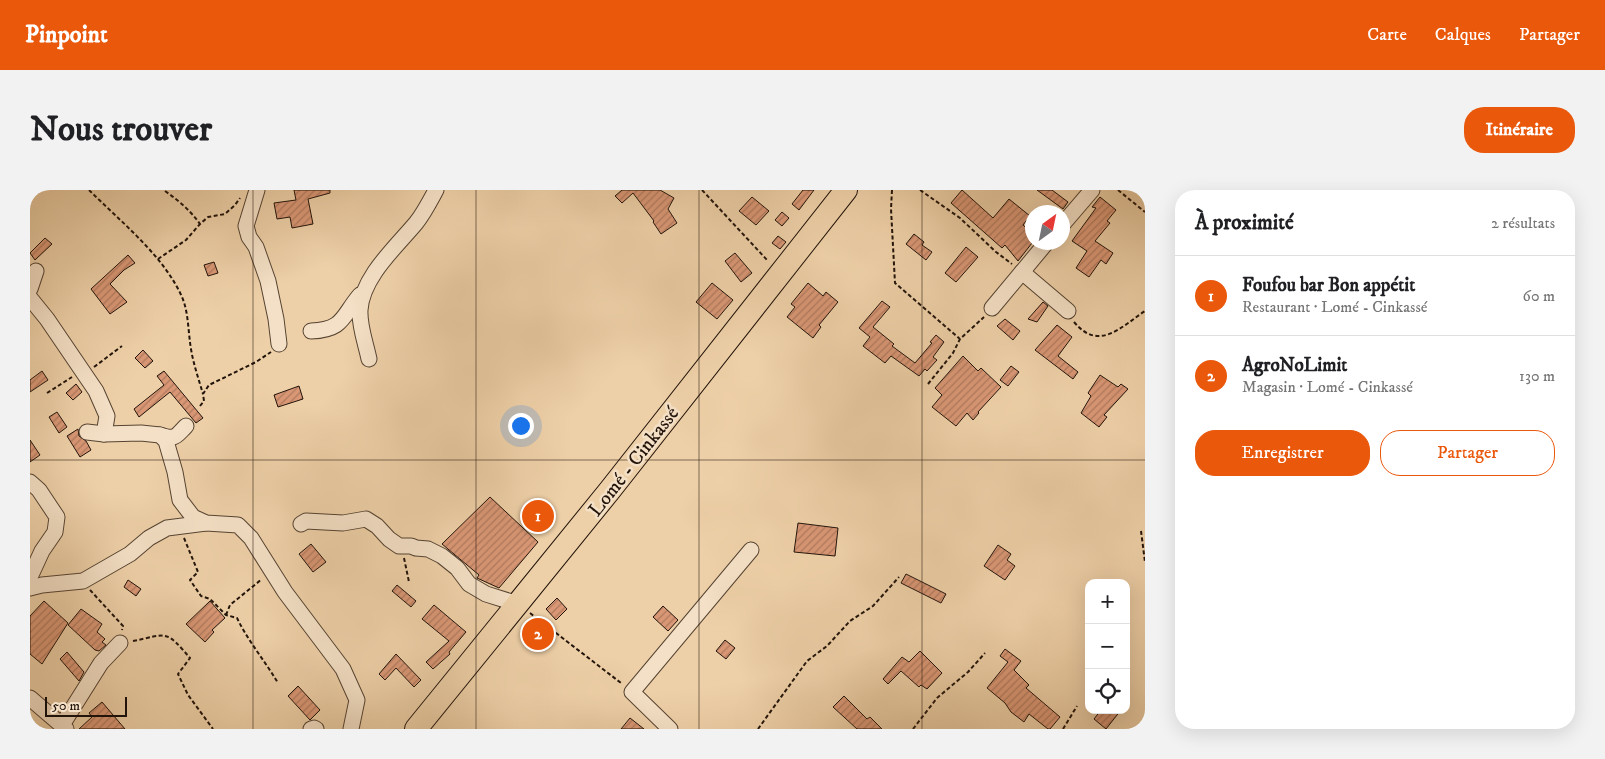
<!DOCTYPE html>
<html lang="fr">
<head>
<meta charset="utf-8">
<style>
  :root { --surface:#fff; --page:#f2f2f2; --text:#202124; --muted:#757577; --line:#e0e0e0; --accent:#ea580c }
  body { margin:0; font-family:"IM FELL DW Pica",serif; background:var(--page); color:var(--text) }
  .controls { position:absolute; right:15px; bottom:15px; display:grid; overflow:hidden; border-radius:10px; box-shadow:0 5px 20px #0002 }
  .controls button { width:45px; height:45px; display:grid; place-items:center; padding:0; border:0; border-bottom:1px solid var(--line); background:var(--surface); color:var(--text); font:25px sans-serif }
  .compass { position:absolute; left:995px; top:15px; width:45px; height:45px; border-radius:50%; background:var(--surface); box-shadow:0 5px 20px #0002; rotate:33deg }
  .scale { position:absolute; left:15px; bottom:12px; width:82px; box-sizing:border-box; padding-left:5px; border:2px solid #22140b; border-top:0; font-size:14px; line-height:18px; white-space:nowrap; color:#22140b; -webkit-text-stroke:4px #f4e0c6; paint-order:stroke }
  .you { position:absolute; left:490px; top:235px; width:18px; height:18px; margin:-12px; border:4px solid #fff; border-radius:50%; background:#1a73e8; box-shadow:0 0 0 8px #1a73e833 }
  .badge { display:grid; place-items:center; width:32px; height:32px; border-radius:50%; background:var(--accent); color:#fff; font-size:16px; font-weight:700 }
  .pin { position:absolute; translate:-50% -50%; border:2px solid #fff; box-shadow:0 1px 5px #0006 }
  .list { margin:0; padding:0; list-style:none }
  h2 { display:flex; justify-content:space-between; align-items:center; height:65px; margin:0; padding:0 20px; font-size:21px }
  h2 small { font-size:16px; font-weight:400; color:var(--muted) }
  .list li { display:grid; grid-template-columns:32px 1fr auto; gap:15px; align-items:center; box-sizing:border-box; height:80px; padding:0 20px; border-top:1px solid var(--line) }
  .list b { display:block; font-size:19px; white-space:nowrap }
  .list p { margin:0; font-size:16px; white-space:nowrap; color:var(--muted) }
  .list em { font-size:16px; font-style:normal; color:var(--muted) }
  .actions { display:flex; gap:10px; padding:15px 20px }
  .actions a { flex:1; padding:11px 0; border:1px solid var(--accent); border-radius:20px; text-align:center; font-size:18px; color:var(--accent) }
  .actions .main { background:var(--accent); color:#fff }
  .icon { flex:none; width:28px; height:28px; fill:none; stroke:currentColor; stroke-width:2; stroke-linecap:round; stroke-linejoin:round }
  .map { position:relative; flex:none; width:1115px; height:539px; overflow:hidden; border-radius:20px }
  header { display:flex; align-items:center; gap:30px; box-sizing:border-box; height:70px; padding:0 25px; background:var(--accent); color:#fff }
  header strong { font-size:24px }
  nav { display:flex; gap:28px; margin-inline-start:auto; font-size:18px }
  .intro { display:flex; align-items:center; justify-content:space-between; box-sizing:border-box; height:120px; padding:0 30px }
  h1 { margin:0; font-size:35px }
  .button { padding:12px 22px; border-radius:20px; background:var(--accent); color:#fff; font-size:18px; font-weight:700 }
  main { display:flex; gap:30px; padding:0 30px }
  aside { flex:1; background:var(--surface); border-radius:20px; box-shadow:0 5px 20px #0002 }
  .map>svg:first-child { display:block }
</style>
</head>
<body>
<header>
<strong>Pinpoint</strong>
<nav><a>Carte</a><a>Calques</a><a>Partager</a></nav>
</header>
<div class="intro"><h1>Nous trouver</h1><a class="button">Itinéraire</a></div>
<main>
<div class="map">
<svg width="1115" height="539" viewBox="0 0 1115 539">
  <defs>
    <pattern id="building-hatch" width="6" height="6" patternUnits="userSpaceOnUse" patternTransform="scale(1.25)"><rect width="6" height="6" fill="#d99775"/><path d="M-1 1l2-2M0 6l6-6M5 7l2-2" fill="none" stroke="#b07a5e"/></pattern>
  </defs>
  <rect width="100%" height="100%" fill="#eed0a8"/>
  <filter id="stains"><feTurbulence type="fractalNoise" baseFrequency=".004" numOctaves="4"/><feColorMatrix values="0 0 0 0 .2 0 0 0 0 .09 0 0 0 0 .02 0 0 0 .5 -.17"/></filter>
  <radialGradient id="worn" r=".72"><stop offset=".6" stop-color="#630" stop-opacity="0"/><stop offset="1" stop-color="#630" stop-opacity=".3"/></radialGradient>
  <!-- building -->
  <g fill="url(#building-hatch)" stroke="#22140b">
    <path d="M264,0h36v3l-22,6 5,25 -21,4 -2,-11 -13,2 -3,-16 22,-3z"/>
    <path d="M592,0h38l14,8 -6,11 9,14 -16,11 -8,-12 1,-1 -21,-28 -11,10 -7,-7z"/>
    <path d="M773,0h11l-15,20 -7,-6z"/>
    <path d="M932,0l31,28 16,-19 21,17 -7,9 9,8v10l-14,18 -13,-16 -3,3 -51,-45z"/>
    <path d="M1007,0h15l16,12 -5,7z"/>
    <path d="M722,7l17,14 -13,14 -17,-14z"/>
    <path d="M1070,7l16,13 -9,11 3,2 -15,18 18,12 -7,11 -5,-4 -12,17 -13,-9 11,-17 -15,-10 24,-33 -4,-1z"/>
    <path d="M752,22l7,6 -7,8 -7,-6z"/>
    <path d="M884,44l10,8 -2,3 10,7 -6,8 -20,-16z"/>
    <path d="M748,46l8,6 -6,7 -8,-6z"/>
    <path d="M15,48l7,6 -17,16 -5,-7z"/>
    <path d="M936,57l12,10 -22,25 -11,-9z"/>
    <path d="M705,63l17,20 -11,9 -16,-21z"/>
    <path d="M98,65l7,8 -11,7 -14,14 17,18 -17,12 -19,-25z"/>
    <path d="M184,72l4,11 -10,3 -4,-11z"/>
    <path d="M682,93l21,17 -16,19 -21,-17z"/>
    <path d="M778,93l15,13 3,-4 12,10 -19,23 2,2 -8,11 -26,-21 8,-10 -4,-3z"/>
    <path d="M852,111l8,6 -17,20 21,17 -2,2 23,17 17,-20 -2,-1 6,-7 8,7 -11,15 4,3 -10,11 -2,-2 -6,7 -28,-20 -6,7 -22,-17 7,-9 -11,-9z"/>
    <path d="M1013,112l5,4 -11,16 -9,-3z"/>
    <path d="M975,129l15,12 -7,9 -16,-14z"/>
    <path d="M1027,135l15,12 -14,19 20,16 -5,7 -38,-29z"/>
    <path d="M113,160l10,11 -8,7 -10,-10z"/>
    <path d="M933,166l15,15 3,-3 20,19 -23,25 1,1 -6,7 -6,-7 -11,13 -24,-19 10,-12 -7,-7z"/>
    <path d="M981,176l8,6 -11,14 -8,-6z"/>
    <path d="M12,181l6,9 -18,12v-12z"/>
    <path d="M134,181l39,47 -7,5 -26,-31 -31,25 -5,-8 30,-24 -7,-9z"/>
    <path d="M1070,185l18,12 3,-3 7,5 -24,26 3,2 -8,10 -18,-14 10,-17 -3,-3z"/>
    <path d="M46,194l6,8 -9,8 -7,-7z"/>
    <path d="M269,196l4,13 -25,8 -4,-12z"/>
    <path d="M27,222l10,15 -8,6 -10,-16z"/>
    <path d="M48,239l1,7 7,5 5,9 -11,7 -13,-21z"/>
    <path d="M0,250l10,15 -10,7z"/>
    <path d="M460,307l48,45 -39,46 -22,-10 2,-3 -37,-31z"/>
    <path d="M768,333l40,5 -3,28 -41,-4z"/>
    <path d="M281,354l15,18 -13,10 -14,-18z"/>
    <path d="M968,355l13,9 -4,6 8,6 -10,14 -21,-14z"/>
    <path d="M876,384l40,20 -5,9 -40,-20z"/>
    <path d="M98,390l13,9 -5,7 -12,-9z"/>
    <path d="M367,395l19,16 -5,6 -19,-16z"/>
    <path d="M527,408l10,11 -11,11 -10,-11z"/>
    <path d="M14,411l24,22 -26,41 -12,-10v-38z"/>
    <path d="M180,411l15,17 -13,12 2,2 -9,10 -19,-18z"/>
    <path d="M404,415l32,27 -17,20 1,2 -17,15 -7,-7 23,-21 -27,-22z"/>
    <path d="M633,416l15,14 -10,11 -15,-14z"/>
    <path d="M51,419l21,15 -5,8 8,7 -3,3 4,3 -7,6 -4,-1 -27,-25z"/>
    <path d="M695,450l10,8 -9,11 -10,-8z"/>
    <path d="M975,459l16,12 -7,9 15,15 -3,3 34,29 -10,12h-2l-19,-15 -5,8 -13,-10 -6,-9 -18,-15 21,-26 -8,-6z"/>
    <path d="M890,461l22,22 -15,16 -6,-4 -2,2 -18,-16 -13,13 -5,-5 19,-22 7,5z"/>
    <path d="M37,462l17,20 -5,9 -19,-22z"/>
    <path d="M366,464l25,26 -7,7 -18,-19 -11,12 -6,-6z"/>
    <path d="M268,496l22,24 -10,10 -22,-24z"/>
    <path d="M814,506l23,23 3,-2 12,12h-25l-24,-22z"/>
    <path d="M72,512l23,27h-46l13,-12 -3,-4z"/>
    <path d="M1071,520h20l-15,19 -12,-10z"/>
    <path d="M600,528l14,11h-23z"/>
  </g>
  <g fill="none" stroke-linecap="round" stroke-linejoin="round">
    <defs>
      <g id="minor">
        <path d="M227,0l-11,36 3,11 7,10 12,34 8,38 3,25"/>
        <path d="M1032,35l30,-35"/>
        <path d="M992,82l46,39"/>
        <path d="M0,99l6,-18"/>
        <path d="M0,108l17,21 49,72 11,25 -3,18"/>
        <path d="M962,118l55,-66"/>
        <path d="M281,141c33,-1 31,-15 49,-36"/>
        <path d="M339,169c-3,-15 -10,-33 -9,-49 2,-33 36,-63 56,-87 8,-10 14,-22 20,-33"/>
        <path d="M57,242l17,2 37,-1 19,2 6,6 9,31 5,28 13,17 13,6 32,2 13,13 34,54 58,77 14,31 -6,29"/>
        <path d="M130,245c16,5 15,2 26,-9"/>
        <path d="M0,292l9,8 18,27 -2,15 -13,19 -12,26"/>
        <path d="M271,334l5,-3 37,2 23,-4 11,7 12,13 10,7h12l5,2 12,1 14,7 15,12 12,16 17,10 32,10"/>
        <path d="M0,398l12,-3 41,-4 47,-27 19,-16 18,-10 39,-5"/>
        <path d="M0,508l36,31"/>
        <path d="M32,535l39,-62 19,-20"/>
        <path d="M281,539l3,-1 2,1"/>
        <path d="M640,539l-38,-37 119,-142"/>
      </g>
      <path id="highway" d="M386,539l194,-239 236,-300"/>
    </defs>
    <!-- minor casing -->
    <use href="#minor" stroke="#554332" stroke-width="17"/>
    <!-- highway casing -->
    <use href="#highway" stroke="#22140b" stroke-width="24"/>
    <!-- path -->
    <g stroke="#22140b" stroke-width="2" stroke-dasharray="4 2.5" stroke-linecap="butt">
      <path d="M59,0c31,31 75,66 93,107 6,14 6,30 8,45 2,18 8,35 13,52"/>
      <path d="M672,0l66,71"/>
      <path d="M862,0l-1,19 4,74 65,56"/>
      <path d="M890,0l40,28 36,34 16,12"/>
      <path d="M1088,0l27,22"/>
      <path d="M135,1c14,10 25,19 35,33"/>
      <path d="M128,69l28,-19 14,-16 8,-7 17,-3 10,-9 5,-7"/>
      <path d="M1044,132c25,30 47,5 71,-11"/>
      <path d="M64,177l28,-21"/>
      <path d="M898,194l25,-31 7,-14 24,-22"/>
      <path d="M17,203l25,-16"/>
      <path d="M170,216l4,-5 -1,-7 6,-9 47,-23 15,-10"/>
      <path d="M1111,341l4,31"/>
      <path d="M154,348l14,34 -8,8 11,16 9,3 16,16 11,3c11,23 28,43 41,65"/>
      <path d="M374,368l5,24"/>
      <path d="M60,400l33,36 -1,4"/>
      <path d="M500,423l91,70"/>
      <path d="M196,425l4,-10 32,-26"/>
      <path d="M103,451c35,-7 32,-12 57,17l-12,16 10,21 25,34"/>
      <path d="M728,539l49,-68 20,-15 23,-25 23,-15 26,-29"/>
      <path d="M883,539l24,-31 31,-26 17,-19"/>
      <path d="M1033,539l14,-23"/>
    </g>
    <!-- minor -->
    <use href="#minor" stroke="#f4e0c6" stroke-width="15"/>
    <!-- highway -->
    <use href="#highway" stroke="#eed0a8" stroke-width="22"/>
  </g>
  <!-- grid -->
  <path fill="none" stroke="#22140b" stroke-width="1" stroke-opacity="0.55" d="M223,0v539M446,0v539M669,0v539M892,0v539M0,270h1115"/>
  <g text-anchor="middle" stroke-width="5" stroke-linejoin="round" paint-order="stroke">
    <!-- street labels -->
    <g font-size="20" fill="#22140b" stroke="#f4e0c6">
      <text transform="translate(603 271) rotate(-52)" y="7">Lomé - Cinkassé</text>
    </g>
  </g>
  <rect width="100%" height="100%" filter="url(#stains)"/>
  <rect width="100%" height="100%" fill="url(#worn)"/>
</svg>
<div class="controls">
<button>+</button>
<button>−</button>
<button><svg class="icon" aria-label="locate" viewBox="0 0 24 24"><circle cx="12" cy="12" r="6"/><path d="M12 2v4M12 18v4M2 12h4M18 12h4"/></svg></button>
</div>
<svg class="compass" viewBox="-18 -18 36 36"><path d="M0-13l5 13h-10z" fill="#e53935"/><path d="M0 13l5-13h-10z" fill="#757577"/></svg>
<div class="scale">50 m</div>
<div class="you"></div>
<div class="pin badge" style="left:508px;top:326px">1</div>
<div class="pin badge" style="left:508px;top:444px">2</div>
</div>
<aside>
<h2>À proximité<small>2 résultats</small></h2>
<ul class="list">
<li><span class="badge">1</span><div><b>Foufou bar Bon appétit</b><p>Restaurant · Lomé - Cinkassé</p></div><em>60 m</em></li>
<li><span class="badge">2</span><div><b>AgroNoLimit</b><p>Magasin · Lomé - Cinkassé</p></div><em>130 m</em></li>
</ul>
<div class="actions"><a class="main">Enregistrer</a><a>Partager</a></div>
</aside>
</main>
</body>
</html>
